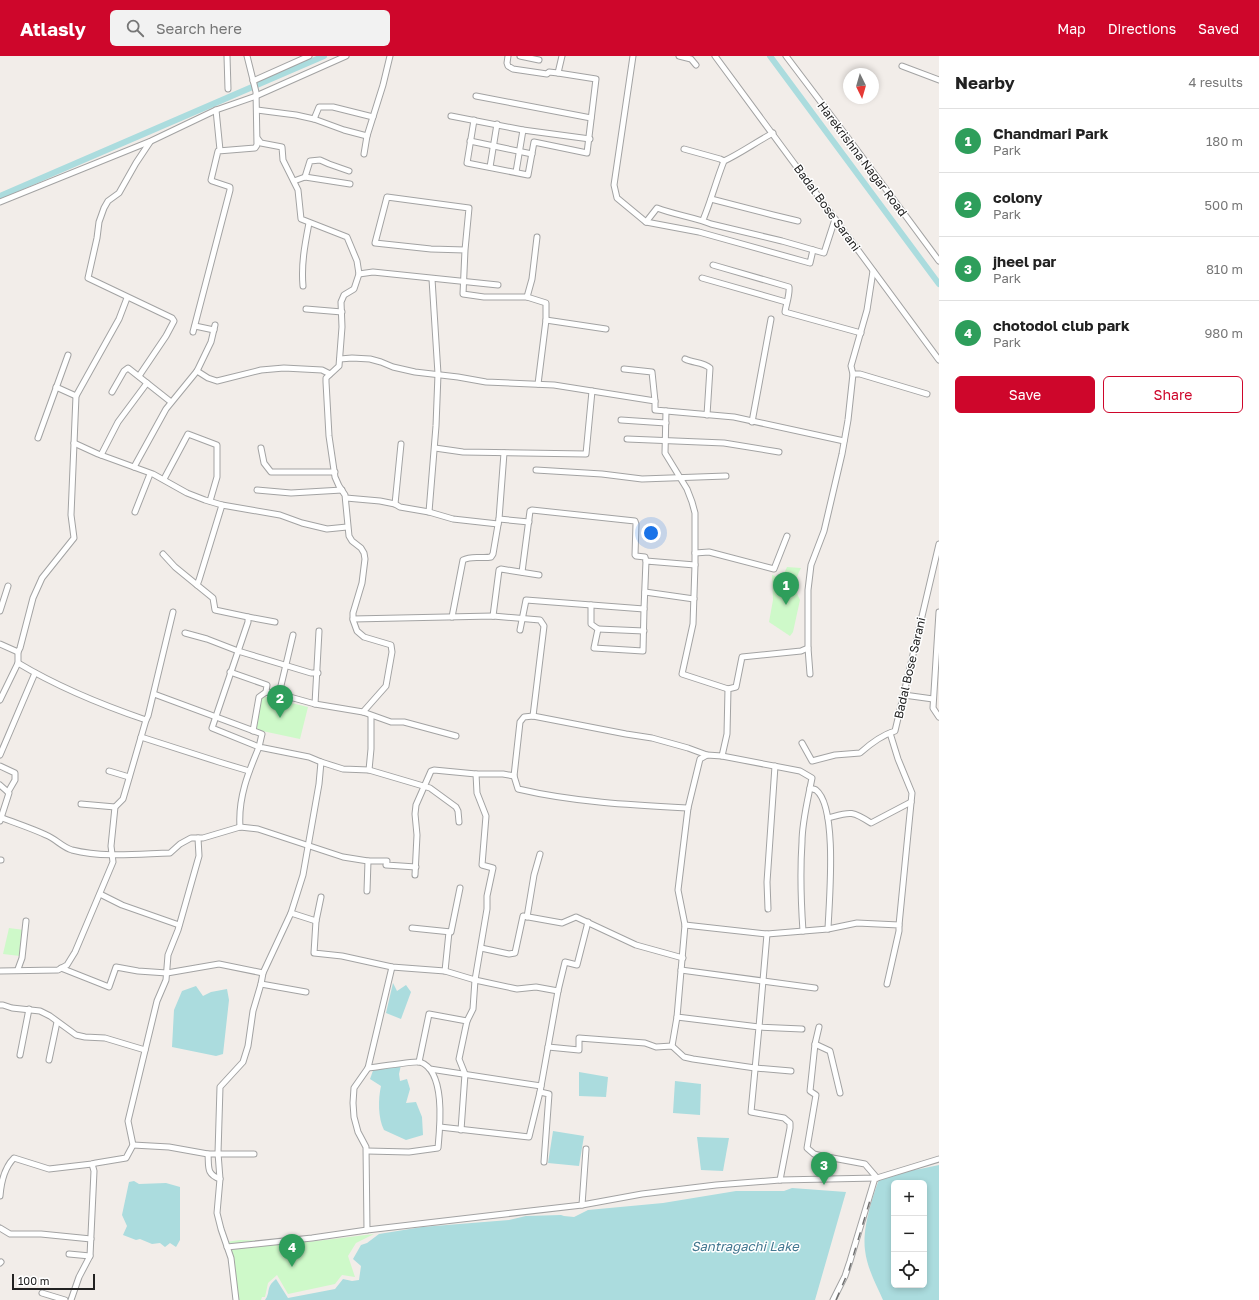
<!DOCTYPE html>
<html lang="en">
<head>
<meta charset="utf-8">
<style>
  :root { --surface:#fff; --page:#f2f2f2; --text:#222; --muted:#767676; --line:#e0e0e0; --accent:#ce062b }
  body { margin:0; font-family:"Golos Text",sans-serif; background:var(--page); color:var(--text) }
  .controls { position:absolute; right:12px; bottom:12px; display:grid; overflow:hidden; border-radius:6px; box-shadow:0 2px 6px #0003 }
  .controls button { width:36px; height:36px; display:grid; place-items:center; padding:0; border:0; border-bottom:1px solid var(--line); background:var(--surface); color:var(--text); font:20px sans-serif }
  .compass { position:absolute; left:843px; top:12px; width:36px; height:36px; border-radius:50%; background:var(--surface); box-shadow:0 2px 6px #0003; rotate:175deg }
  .scale { position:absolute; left:12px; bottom:10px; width:83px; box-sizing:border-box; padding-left:4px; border:2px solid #222; border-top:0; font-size:11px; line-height:14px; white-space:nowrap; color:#222; -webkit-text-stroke:3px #fff; paint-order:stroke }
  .you { position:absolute; left:651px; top:477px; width:14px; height:14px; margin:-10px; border:3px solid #fff; border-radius:50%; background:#1a73e8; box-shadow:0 0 0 6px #1a73e833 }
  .badge { display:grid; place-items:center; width:26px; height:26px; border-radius:50%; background:var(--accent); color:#fff; font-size:13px; font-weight:700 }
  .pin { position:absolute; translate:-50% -33px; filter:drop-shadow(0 1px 2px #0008) }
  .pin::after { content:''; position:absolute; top:21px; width:14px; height:12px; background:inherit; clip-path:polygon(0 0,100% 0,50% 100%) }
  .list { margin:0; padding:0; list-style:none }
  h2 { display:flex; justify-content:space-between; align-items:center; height:52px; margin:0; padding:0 16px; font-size:17px }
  h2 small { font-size:13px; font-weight:400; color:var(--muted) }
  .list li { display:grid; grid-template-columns:26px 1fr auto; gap:12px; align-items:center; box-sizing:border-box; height:64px; padding:0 16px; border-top:1px solid var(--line) }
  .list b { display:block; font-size:15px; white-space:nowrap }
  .list p { margin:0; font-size:13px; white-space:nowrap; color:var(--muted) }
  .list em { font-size:13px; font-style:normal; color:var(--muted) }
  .actions { display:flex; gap:8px; padding:12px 16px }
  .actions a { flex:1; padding:9px 0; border:1px solid var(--accent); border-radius:6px; text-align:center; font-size:14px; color:var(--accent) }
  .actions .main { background:var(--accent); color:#fff }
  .icon { flex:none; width:22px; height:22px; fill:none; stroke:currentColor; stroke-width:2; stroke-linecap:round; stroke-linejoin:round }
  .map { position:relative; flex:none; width:939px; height:1244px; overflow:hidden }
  header { display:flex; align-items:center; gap:24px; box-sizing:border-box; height:56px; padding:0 20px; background:var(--accent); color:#fff }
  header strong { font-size:19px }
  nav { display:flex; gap:22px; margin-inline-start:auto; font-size:14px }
  .search { width:280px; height:36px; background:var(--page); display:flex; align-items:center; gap:10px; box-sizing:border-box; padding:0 14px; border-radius:6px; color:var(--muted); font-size:15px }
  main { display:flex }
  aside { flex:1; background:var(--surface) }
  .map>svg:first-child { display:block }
</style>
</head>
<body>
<header>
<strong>Atlasly</strong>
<div class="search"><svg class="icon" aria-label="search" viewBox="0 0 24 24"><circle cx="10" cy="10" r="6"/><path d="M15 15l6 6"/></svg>Search here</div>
<nav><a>Map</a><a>Directions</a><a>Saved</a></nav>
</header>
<main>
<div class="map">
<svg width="939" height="1244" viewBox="0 0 939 1244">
  <rect width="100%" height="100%" fill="#f2ede9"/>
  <!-- park -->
  <g fill="#cef9c9">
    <path d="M787,511l14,1c-6,11 -7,20 -1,32l-7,32 -3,4 -21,-14 4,-22 -1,-25 10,3z"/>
    <path d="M258,639l50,12 -8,32 -47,-10z"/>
    <path d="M9,872l15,2 -4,26 -17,-2z"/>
    <path d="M374,1178l-18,9 -8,13 7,21 -13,-2 -7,9 -47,10 -11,-19 -9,8 -3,14h-3l-1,3h-22l-7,-42 -6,-16 14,-2 68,2z"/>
  </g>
  <!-- water -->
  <g fill="#abdcde" fill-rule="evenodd">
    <path d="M393,927l4,8 9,-6 5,7 -10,27 -15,-6z"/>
    <path d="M196,930l7,10 8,-4 16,-3 2,11 -6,54 -7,2 -44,-9 2,-37 8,-19z"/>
    <path d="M375,1009h26l-2,9 1,7 7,-2 3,10 -4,14 10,-1 6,15 1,18 -17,5 -22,-10c-6,-12 -6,-31 -3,-44l-11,-7z"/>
    <path d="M579,1016l29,5 -2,20 -27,-1z"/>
    <path d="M675,1025l26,3 -1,31 -27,-2z"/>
    <path d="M553,1075l31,5 -5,30 -31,-3z"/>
    <path d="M697,1081l32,1 -6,33 -22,-1z"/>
    <path d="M939,1109v135h-56c-7,-16 -16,-32 -18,-50 -3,-22 8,-55 16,-76l39,-5zM894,1127h30v102h-30z"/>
    <path d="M134,1125l5,3 27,-1 14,4v53l-4,7 -6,-4 -5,4 -5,-4 -8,1 -12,-5 -4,1 -13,-5 4,-9 -5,-11 7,-33z"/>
    <path d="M792,1132l54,4 -31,108h-550c6,-8 0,-12 11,-21l12,19 47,-9 8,-10 9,2 7,-1 2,-14 -8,-7 8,-14 6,-2 12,-9 43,-7 87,-7 17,-4 35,-1 3,1 10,1 14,-7 75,-7 73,-12h48z"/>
  </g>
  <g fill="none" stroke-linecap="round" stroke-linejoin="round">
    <!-- canal -->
    <g stroke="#abdcde" stroke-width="6">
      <path d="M770,0l169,228"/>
      <path d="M0,140l324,-140"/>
    </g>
    <defs>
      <g id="street">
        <path d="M227,0l1,33"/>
        <path d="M508,0l-1,7 1,3 5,3 34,5 2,-2 9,1 4,-17"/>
        <path d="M520,0l19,4"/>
        <path d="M633,0l-19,129 3,13 29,24 53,10 111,31 3,-13"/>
        <path d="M679,0l12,3 5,6"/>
        <path d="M715,0l224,304"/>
        <path d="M786,0l68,90 85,115"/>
        <path d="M902,10l37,14"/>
        <path d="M253,25l56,-25"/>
        <path d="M476,40l115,22"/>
        <path d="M216,54l4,40"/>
        <path d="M257,54l39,5 18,4 30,11 23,6"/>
        <path d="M451,60l72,14 67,9"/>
        <path d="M314,63l5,-12h14l40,10"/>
        <path d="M474,64l-7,43 61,12 6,-33 53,11 9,-74 -38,-6"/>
        <path d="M258,83l3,4 21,4 1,13 15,30 3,29 46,18 10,24 2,13 -5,15 -10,6 -3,7 1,25 -3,39 -13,12v4l3,54 6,41 4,9 6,9 4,41 3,5 9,7 3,5 1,6 -3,24 -9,30v7l4,11 7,6 27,8 1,7 -6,34 -23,26"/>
        <path d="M470,85l62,13"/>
        <path d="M684,93l36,10 4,2"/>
        <path d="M364,98l3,-18 16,-51 7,-29"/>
        <path d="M490,111l7,-43"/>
        <path d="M516,116l7,-42"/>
        <path d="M305,121l5,-16 10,-1 9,4 20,7"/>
        <path d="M294,125l11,-4 45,7"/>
        <path d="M711,143l62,16 25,6"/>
        <path d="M0,146l151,-61 65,-31 40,-14 90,-40"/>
        <path d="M703,164c8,-19 13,-39 21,-59 17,-8 32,-19 49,-28"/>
        <path d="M646,166l11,-14c18,7 37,9 54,16l71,17 42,12 11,-34"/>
        <path d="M465,194l-34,-1 -56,-6 12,-46 82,11 -4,42 -2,44 21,3h43l19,6v17l-8,64"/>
        <path d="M713,209l76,22c1,7 -3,18 -4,25l76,21"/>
        <path d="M359,218l14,-2 125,13"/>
        <path d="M702,222l84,24"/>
        <path d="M303,230c-2,-22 2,-42 6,-63"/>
        <path d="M527,241l5,-18 5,-42"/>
        <path d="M306,253l36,3"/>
        <path d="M546,264l60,9"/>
        <path d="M195,270l19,4"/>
        <path d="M193,276l37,-142v-3l-18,-6 -1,-1 7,-29 37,-3 2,-3 -1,-53 -9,-36"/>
        <path d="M340,303l12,-1 18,1 11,3 12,5 22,5 43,5 28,5 68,3 101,16v9l79,7 110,24"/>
        <path d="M685,303c8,4 18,3 25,9l-3,47"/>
        <path d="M624,313l28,3 3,29"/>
        <path d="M197,315l11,7 9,3 44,-11 23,-2 38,2 8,4"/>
        <path d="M853,318h7l67,20"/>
        <path d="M139,320l27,-40 8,-15 -2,-3 -84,-40 9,-40 2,-16 5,-14 4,-7 11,-8 17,-30 14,-21"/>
        <path d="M56,331l20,9"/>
        <path d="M112,336l12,-21 4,-3 43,34"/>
        <path d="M666,355l-1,42 22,36 5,13 3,11v52l-2,59 -11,50 46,15"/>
        <path d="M621,364l45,3"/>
        <path d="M752,366l19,-103"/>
        <path d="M38,382l30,-83"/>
        <path d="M627,383l97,4 55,9"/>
        <path d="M74,387l24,11 55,20 34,19 18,7 17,5 58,10 22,8 25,6 20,-2"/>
        <path d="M261,392l3,15 7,9h64"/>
        <path d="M435,392l28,4 123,2 6,-63"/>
        <path d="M101,399l17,-33 29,-39"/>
        <path d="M134,411l32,-58 31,-38 14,-29 4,-17"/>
        <path d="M536,414l66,4 40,5 84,-3"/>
        <path d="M164,423l24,-45 29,11v32l-7,24"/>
        <path d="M257,434l34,3 51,-3"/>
        <path d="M346,442l34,3 15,3 5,3 29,5 24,7 45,5"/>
        <path d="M395,448l6,-60"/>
        <path d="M135,456l15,-38"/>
        <path d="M429,456l7,-86 2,-52 -6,-95"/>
        <path d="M499,463l30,3"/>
        <path d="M695,497l14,-1 65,17 13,-33"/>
        <path d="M163,498l12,13 22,18 2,-5 23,-75"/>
        <path d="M522,516l8,-61 2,-1 103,11 1,3 -1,31 1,1 9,1 1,4"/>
        <path d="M197,529l16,13 2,12 33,7v5l-36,106 47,19c-11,26 -21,51 -19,80"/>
        <path d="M645,536l49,7"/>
        <path d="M591,549v19l7,5 -4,19 49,3 1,-42"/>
        <path d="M0,555l8,-25"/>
        <path d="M939,556l-6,96 6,9"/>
        <path d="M493,560l6,-46 2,-1 38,6"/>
        <path d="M248,561l27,5"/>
        <path d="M452,561l11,-57c9,-5 19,-1 28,-3l2,-3 6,-35 5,-66"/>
        <path d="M353,563l140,-3 47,4 4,6 -11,90"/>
        <path d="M598,573l46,2"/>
        <path d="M520,574l6,-30 118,9 2,-48 49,4"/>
        <path d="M185,577l22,6 31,12 73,22h7"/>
        <path d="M0,588l18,8"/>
        <path d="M808,592l2,26"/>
        <path d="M18,607c40,24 84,42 128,57"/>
        <path d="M230,616l37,13 -1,7"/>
        <path d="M154,638l108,40 -3,13 50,10 12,5"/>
        <path d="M279,638l14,-59"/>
        <path d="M904,639l29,4"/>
        <path d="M0,644l18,-37v-11l2,-4 13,-50 9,-20 32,-40 -3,-23 5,-119 43,-77 8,-21"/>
        <path d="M315,648l4,-73"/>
        <path d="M253,675l6,-34 7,-5 13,2 36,10 48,8 28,10h13l52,14"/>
        <path d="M890,677l8,26 14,34 -13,132"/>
        <path d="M141,681l78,25 30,9"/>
        <path d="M802,687l10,18 23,-6 25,-2c10,-9 22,-18 35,-22l44,-187"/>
        <path d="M0,699l35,-82"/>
        <path d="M722,700l78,15 12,7c-4,21 -10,44 -10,64 -2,30 -1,60 1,89"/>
        <path d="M0,710l15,7v7l-7,12"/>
        <path d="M369,714l2,-21v-33"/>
        <path d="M109,715l20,6"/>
        <path d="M0,729l9,8 -9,28"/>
        <path d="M810,732c2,1 4,1 6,2 22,17 13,112 12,139"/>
        <path d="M81,748l34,3"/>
        <path d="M688,752c-57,-3 -115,-6 -170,-19l-4,-13 6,-54 4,-5 9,-1 93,18 26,4 36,10 19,7"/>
        <path d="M0,761c15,6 31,11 46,18 10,4 16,12 26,15 32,8 66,4 98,3l10,-9 11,-6h12l37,-11 18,2 85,28 25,4h19l-1,4 30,2"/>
        <path d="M828,762c22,-6 23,-8 43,5l40,-21"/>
        <path d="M0,804h1"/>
        <path d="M415,819l2,-40 -2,-21 1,-9 15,-34 3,-1 42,4h27l11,2"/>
        <path d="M367,835l1,-30"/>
        <path d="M100,838l22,11 57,20"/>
        <path d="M321,841l-5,24 -2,32 28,3 50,11 53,4 30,9 42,9 19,-2 22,4"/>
        <path d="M768,853l-1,-27 8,-116"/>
        <path d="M291,857l25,8"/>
        <path d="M527,861l7,-42 6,-21"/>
        <path d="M685,869l82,9 -8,93 43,2"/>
        <path d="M412,872l39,4 9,-44"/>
        <path d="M767,878l61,-5 29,-6 42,2v6l-12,53"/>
        <path d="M481,892l28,6 6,-1 8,-37 39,7 14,-6 60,28 47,13"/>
        <path d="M61,912l48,19 7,-20 22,4 29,2 52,-9 44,9"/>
        <path d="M18,913l4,-11 4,-37"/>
        <path d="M681,914l134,18"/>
        <path d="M0,915l58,-1 9,-5 8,-13 38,-90 -2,-16 4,-39 8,-8 23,-79 2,-4 25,-104"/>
        <path d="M445,915l4,-39"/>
        <path d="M261,928l45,8"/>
        <path d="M0,949h3l9,3 28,3 10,5 26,19 9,2 20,1 40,12"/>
        <path d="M467,965l6,-12 2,-29 12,-71v-13l6,-28 -11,-3 4,-49 -9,-23 -1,-19"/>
        <path d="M815,988l4,-17"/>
        <path d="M672,990l5,-29"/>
        <path d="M548,991l31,3v-12l66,5 11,4 16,-1 12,11 9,2 62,9 36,3"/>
        <path d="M20,999l9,-46"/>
        <path d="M49,1004l8,-38"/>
        <path d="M419,1006l10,-48 38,7 -8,38 6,15 -4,56"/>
        <path d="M430,1013l111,17"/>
        <path d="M540,1036l9,2 -5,68"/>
        <path d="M840,1037l-10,-42 -15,-7 -5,47 6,4 -9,53 7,6 8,2 43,8 12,14"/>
        <path d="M440,1071l89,10 11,-45 18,-101 7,-29 12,3 11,-43"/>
        <path d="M133,1089l36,2 39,7h46"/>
        <path d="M367,1095l42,1 29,-4c2,-21 8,-77 -18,-86 -5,-1 -43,5 -52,6"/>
        <path d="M208,1098c1,13 -2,20 12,25"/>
        <path d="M780,1124l10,-52v-5l-6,-5 -33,-6 8,-85 -82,-10 8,-92 -7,-35 10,-82 12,-49 7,-4 15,1 5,-22 1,-45 8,-2 6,-30 59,-6 7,-3v-58l3,-25 13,-34 18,-77 6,-34 5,-46 -2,-8 16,-56 6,-39"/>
        <path d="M0,1140c1,-13 5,-29 14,-38l35,11 43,-5 4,-1 30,-5 7,-13 -5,-24 29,-120 9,-21 2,-25 10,-25 21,-74 -1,-18"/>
        <path d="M582,1149l4,-56"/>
        <path d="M0,1172l10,6h31l50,5"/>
        <path d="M367,1174l-1,-83 -8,-15 -4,-15 -1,-14 1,-15 14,-20 24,-101"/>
        <path d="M227,1191l85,-9 55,-8 215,-25 60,-11 74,-9 64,-5 97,-2 62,-19"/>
        <path d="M69,1198l21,2"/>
        <path d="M0,1207l1,-1"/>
        <path d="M42,1237l23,7"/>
        <path d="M71,1244l8,-23 11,-21 4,-85 -2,-7"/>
        <path d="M236,1244l-5,-42 -10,-29 -4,-16 3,-34 -2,-26 2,-66 23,-25 5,-16 5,-35 8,-27 2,-11 28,-60 12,-38 16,-91 2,-22 22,7 26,1 61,18 26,19 2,4 1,11"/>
        <path d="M833,1244l12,-24 5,-15 25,-83"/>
      </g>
    </defs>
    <!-- street casing -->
    <use href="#street" stroke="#a3a3a3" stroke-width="7"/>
    <!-- street -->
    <use href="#street" stroke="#fff" stroke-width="5"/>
    <!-- rail -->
    <path stroke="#707070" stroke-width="1.5" stroke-dasharray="8 8" stroke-linecap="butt" d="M836,1244l13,-30 22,-73"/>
  </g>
  <g text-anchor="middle" stroke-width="3" stroke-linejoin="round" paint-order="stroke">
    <!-- street labels -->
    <g font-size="12" fill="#222" stroke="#fff">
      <text transform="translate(862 103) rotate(53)" y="4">Harekrishna Nagar Road</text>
      <text transform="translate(827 152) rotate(54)" y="4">Badal Bose Sarani</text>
      <text transform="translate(910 612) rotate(-77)" y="4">Badal Bose Sarani</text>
    </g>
    <!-- water labels -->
    <g font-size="13" font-style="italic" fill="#437890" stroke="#fff">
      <text x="745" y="1195">Santragachi Lake</text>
    </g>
  </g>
</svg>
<div class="controls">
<button>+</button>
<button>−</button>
<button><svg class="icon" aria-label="locate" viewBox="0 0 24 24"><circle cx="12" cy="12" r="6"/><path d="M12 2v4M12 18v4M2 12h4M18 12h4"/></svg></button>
</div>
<svg class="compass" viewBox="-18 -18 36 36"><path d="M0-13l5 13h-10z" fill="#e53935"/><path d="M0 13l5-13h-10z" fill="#767676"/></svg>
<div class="scale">100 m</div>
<div class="you"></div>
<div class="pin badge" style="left:786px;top:549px;background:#2e9e5b">1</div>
<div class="pin badge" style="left:280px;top:662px;background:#2e9e5b">2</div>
<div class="pin badge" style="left:824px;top:1129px;background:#2e9e5b">3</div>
<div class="pin badge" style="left:292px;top:1211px;background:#2e9e5b">4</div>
</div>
<aside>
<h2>Nearby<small>4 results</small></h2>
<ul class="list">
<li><span class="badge" style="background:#2e9e5b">1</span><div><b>Chandmari Park</b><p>Park</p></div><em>180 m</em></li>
<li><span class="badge" style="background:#2e9e5b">2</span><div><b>colony</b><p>Park</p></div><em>500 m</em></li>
<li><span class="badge" style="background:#2e9e5b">3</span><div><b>jheel par</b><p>Park</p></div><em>810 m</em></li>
<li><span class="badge" style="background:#2e9e5b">4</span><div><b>chotodol club park</b><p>Park</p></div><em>980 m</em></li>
</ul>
<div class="actions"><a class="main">Save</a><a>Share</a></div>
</aside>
</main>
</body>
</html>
